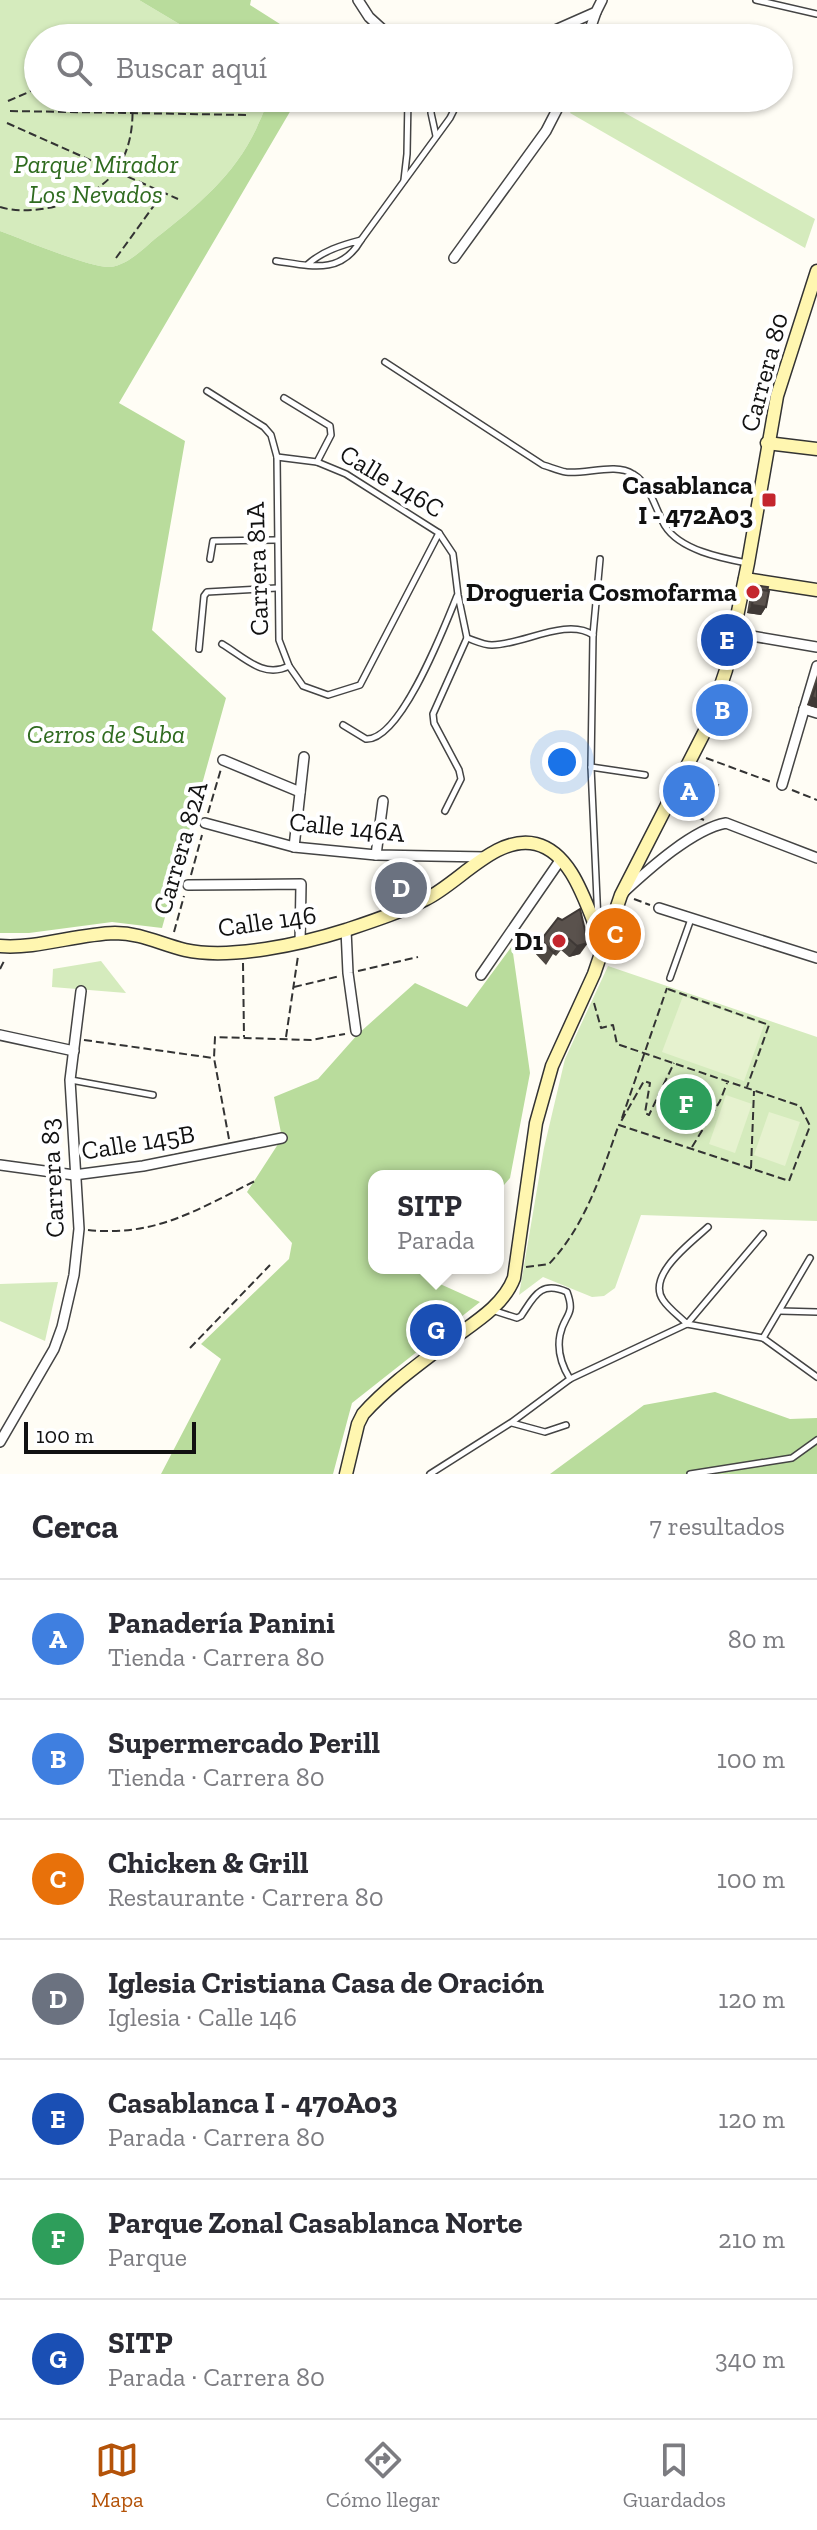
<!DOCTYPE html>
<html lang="es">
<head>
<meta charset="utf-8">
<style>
  :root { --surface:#fff; --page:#f2f2f3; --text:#2b2b33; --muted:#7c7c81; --line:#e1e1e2; --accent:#b45309 }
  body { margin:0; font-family:"Zilla Slab",serif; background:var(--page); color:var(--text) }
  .scale { position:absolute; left:24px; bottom:20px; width:172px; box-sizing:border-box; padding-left:8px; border:4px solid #111; border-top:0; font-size:22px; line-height:28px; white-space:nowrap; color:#111; -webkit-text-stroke:6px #fff; paint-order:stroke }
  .you { position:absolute; left:562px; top:762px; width:28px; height:28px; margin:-20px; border:6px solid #fff; border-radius:50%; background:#1a73e8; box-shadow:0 0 0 12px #1a73e833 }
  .badge { display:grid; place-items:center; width:52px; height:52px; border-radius:50%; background:var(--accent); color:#fff; font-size:26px; font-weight:700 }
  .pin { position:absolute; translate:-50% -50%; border:4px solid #fff; box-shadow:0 2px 8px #0006 }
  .popup { position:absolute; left:368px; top:1170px; width:136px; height:104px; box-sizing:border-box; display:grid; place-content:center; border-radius:16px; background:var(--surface); filter:drop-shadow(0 2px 6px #0005); font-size:26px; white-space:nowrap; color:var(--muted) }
  .popup b { font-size:30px; color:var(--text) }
  .popup::after { content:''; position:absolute; left:50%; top:100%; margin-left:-16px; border:16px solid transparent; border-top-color:var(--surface) }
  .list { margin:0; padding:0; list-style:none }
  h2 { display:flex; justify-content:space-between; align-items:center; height:104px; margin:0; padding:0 32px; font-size:34px }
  h2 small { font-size:26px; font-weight:400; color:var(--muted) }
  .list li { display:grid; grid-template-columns:52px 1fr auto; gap:24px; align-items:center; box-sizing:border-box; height:120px; padding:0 32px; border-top:2px solid var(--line) }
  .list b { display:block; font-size:30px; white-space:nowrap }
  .list p { margin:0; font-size:26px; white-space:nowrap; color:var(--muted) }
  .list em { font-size:26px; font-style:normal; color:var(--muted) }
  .icon { flex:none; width:44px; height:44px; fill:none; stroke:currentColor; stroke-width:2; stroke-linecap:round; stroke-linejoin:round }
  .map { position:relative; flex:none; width:817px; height:1474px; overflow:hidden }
  .search { position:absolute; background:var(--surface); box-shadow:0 2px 6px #0004; left:24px; right:24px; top:24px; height:88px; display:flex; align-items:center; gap:20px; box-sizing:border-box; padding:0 28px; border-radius:44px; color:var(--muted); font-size:30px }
  .sheet { height:944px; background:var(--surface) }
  nav { display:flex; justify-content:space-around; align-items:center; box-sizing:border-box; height:112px; border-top:2px solid var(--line); background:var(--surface); font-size:22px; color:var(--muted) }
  nav a { display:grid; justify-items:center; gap:4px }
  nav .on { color:var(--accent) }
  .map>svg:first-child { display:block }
</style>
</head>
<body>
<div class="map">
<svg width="817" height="1474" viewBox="0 0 817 1474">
  <rect width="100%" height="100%" fill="#fffdf5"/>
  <!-- green -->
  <g fill="#d5ebbd">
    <path d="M0,0h139l57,34 13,4h-171v60h228c1,10 -5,19 -9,29 -22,48 -60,79 -101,111 -13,11 -28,27 -46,29 -20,1 -88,-28 -110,-36z"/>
    <path d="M578,98h20l217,121 -10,29 -235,-135z"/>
    <path d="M101,961l25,32 -74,-6 1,-18z"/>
    <path d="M608,966l209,71v184l-176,-6 -26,73 -11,8 -12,1 -49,-20 -24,18 25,-147 21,-89z"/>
    <path d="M58,1282l-13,59 -45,-20v-37z"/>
  </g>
  <!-- forest -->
  <g fill="#b9dc9c">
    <path d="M139,0h112l-1,5 52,33h-93l-13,-4z"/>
    <path d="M266,98h32l-179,305 66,38 -33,189 74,68 -64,230 -50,-6 -83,11h-29v-702c22,8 90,37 110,36 18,-2 33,-18 46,-29 41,-32 79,-63 101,-111 4,-10 10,-19 9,-29z"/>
    <path d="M512,946l18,127 -20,105 -12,14v-16h-124v92h62l-7,11 51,23 -128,101 -19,71h-172l60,-115 -20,-15 88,-85 3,-16 -45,-51 35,-54 -8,-41 44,-18 40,-45 57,-51 52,24z"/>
    <path d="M715,1392l75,27 27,-1v56h-267l94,-69z"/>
  </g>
  <!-- pitch -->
  <g fill="#e6f2cf">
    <path d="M683,996l81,29 -20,56 -82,-29z"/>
    <path d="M726,1095l26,9 -17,49 -26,-9z"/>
    <path d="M769,1112l31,10 -15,44 -31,-11z"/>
  </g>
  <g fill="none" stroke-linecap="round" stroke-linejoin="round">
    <defs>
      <g id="lane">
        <path d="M756,0l61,14"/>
        <path d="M432,98l-1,15 5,23"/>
        <path d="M404,180l3,-26 1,-56"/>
        <path d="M361,240l89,-122 10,-20"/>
        <path d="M276,261c35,5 65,14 85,-21 -19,5 -39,11 -54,25"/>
        <path d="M385,362l158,103c7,2 16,6 23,7 21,2 50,-9 67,2 18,11 22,35 32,52 15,24 56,32 82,37"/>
        <path d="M207,391l57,36 7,8 6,22 2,183 10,26 14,20 25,9 32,-10 79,-152"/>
        <path d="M284,398l46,28 1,9 -14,27"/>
        <path d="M277,457l40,5 29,12 93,59 14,21 5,41 9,43c9,3 16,7 25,7 30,0 75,-28 101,-10"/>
        <path d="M210,559l3,-18 64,-1"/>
        <path d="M222,644c22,13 41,35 67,22"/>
        <path d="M199,649l5,-53 3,-4 70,-4"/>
        <path d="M343,725l23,14c35,2 79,-114 91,-143"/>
        <path d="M591,767l54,8"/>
        <path d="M445,811l16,-32 -2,-9 -25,-47 -1,-9 34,-76"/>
        <path d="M598,922l-7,-155 2,-132 7,-76"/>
        <path d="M670,978l21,-59"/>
        <path d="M71,1080l82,15"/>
        <path d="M708,1227c-16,15 -62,48 -45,73 6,9 16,16 24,24l76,-90"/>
        <path d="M492,1310l25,8 4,-2c13,-19 19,-36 46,-24 9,24 -3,22 -7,43 -3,15 2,31 10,44"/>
        <path d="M780,1311l37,1"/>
        <path d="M763,1338l47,-80"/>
        <path d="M512,1423l33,9 21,-7"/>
        <path d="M430,1474l82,-52 58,-43 117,-55 76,14 54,39"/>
        <path d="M690,1474l102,-16 25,-18"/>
      </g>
      <g id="street">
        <path d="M358,0l11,17 23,21"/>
        <path d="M537,38l59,-26 6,-12"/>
        <path d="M587,38l9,-26"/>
        <path d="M454,258l92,-127 17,-33"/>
        <path d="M734,633l83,14"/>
        <path d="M804,709l13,4"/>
        <path d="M223,760l77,32"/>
        <path d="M782,785l35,-119"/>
        <path d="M205,823l89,24 82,8 110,2"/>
        <path d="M294,847l10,-90"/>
        <path d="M376,855l7,-54"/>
        <path d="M188,885l113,-1 -1,59"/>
        <path d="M625,891c24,-22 68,-62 101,-68l91,35"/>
        <path d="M659,908l158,50"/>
        <path d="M346,930l2,43 8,58"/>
        <path d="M481,975l80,-116"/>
        <path d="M0,1035l74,16"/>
        <path d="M0,1165l74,10 69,-9 139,-28"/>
        <path d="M0,1442l54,-93 8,-22 12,-52 5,-46 -9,-149 11,-89"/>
      </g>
      <g id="secondary">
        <path d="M767,443l50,6"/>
        <path d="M745,579l72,11"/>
        <path d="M0,946c38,3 76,-12 115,-13 26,0 45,11 70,17 45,10 117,-6 161,-20 27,-9 55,-18 80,-31 33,-16 71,-65 110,-55 40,10 52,70 68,102"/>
        <path d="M346,1474l12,-50 5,-10c24,-27 56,-50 85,-72 24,-18 55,-35 66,-64l22,-155 16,-57 42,-92 27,-79 86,-168 19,-57 22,-107 29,-167 40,-125"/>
      </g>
    </defs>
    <!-- lane casing -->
    <use href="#lane" stroke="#444" stroke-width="8"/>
    <!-- street casing -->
    <use href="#street" stroke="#444" stroke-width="12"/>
    <!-- secondary casing -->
    <use href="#secondary" stroke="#333" stroke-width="15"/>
    <!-- path -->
    <g stroke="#333" stroke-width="2" stroke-dasharray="8 4" stroke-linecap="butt">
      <path d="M159,38l8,-3"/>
      <path d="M8,101l30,-13"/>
      <path d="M10,111l238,4"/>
      <path d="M7,123l171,76"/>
      <path d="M0,207c35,11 96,-6 117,-38 14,-21 17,-46 15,-71"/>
      <path d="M116,258l47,-65"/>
      <path d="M706,758l65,24"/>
      <path d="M792,790l25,10"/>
      <path d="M677,808l27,12"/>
      <path d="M208,813l13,-44"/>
      <path d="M191,875l11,-40"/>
      <path d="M634,899l16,6"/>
      <path d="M174,932l10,-36"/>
      <path d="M243,963l1,74"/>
      <path d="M0,969l5,-10"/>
      <path d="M358,971l60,-14"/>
      <path d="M294,987l46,-11"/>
      <path d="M668,989l101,36 -22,62"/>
      <path d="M594,1003l7,25 12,-3 4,19 183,62 10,20 -21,55 -170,-56 25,-44 6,2 -5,30 4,2 25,-52"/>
      <path d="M286,1037l12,-81"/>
      <path d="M84,1040l129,18"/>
      <path d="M622,1118l45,-130"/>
      <path d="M229,1139l-15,-81 1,-21 96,3 34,-6"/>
      <path d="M692,1147l28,-46 7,-18"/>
      <path d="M751,1168l3,-77"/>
      <path d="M88,1230c67,7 109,-20 167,-49"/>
      <path d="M526,1267l23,-3c36,-38 52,-89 69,-137"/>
      <path d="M190,1348l80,-83"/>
    </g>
    <!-- lane -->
    <use href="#lane" stroke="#fff" stroke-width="5"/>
    <!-- street -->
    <use href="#street" stroke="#fff" stroke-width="9"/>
    <!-- secondary -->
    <use href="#secondary" stroke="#fff6b0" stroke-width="12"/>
  </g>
  <!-- wall -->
  <g fill="#4d4742">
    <path d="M754,585l12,22 -5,8 -14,-2 4,-24z"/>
    <path d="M817,675v33l-10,-3z"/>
    <path d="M695,774l18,21 -5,8 -24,-11z"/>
    <path d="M580,909v45l-11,3 -8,-7 -5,6 -3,-2 -7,11 -13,-14 8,-11 21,-20z"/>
  </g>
  <!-- shaded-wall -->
  <g fill="#3f3936">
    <path d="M752,605l14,2 -5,8 -14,-2z"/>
    <path d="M812,697l5,2v9l-10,-3z"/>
    <path d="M588,943l-8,11 -11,3 8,-11z"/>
  </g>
  <!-- building -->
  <g fill="#5a524d" stroke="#3f3936" stroke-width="2">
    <path d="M754,585l14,2 -1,4 -12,-2 -3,4z"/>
    <path d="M755,589l14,2 -3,16 -14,-2z"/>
    <path d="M817,683v16l-5,-2z"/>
    <path d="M695,774l23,11 -5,10 -23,-11z"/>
    <path d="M580,909l8,34 -11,3 -8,-7 -5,6 -3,-2 -7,10 -13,-13 17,-22 4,2z"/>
  </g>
  <!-- markers -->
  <g fill="#c4262e" stroke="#fff" stroke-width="3">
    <rect x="761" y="492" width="16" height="16" rx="4"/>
    <circle cx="753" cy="592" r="8"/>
    <circle cx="559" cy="941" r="8"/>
  </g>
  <g text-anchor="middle" stroke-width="8" stroke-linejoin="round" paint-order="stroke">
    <!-- park labels -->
    <g font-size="26" font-style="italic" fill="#2f6b1f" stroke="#fff">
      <text x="96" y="173">Parque Mirador<tspan x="96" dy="30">Los Nevados</tspan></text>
      <text x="106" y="743">Cerros de Suba</text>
    </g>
    <!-- street labels -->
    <g font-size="26" fill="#111" stroke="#fff">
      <text transform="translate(764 372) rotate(-75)" y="9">Carrera 80</text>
      <text transform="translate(392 481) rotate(31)" y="9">Calle 146C</text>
      <text transform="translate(257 569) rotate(-92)" y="9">Carrera 81A</text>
      <text transform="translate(347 827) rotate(6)" y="9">Calle 146A</text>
      <text transform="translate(180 848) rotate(-74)" y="9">Carrera 82A</text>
      <text transform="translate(267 921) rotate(-8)" y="9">Calle 146</text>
      <text transform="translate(138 1142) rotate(-9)" y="9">Calle 145B</text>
      <text transform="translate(52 1178) rotate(-93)" y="9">Carrera 83</text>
    </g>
    <!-- poi labels -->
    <g font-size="26" font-weight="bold" fill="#111" stroke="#fff" text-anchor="end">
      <text x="753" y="494">Casablanca<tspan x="753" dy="30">I - 472A03</tspan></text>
      <text x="737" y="601">Drogueria Cosmofarma</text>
      <text x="543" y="950">D1</text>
    </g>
  </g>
</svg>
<div class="scale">100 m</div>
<div class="you"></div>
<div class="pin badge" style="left:689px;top:791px;background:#3f7fe0">A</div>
<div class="pin badge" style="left:722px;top:710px;background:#3f7fe0">B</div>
<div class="pin badge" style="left:615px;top:934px;background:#e8710a">C</div>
<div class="pin badge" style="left:401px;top:888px;background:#6b7280">D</div>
<div class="pin badge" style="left:727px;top:640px;background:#1a4fb4">E</div>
<div class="pin badge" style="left:686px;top:1104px;background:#2e9e5b">F</div>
<div class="pin badge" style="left:436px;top:1330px;background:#1a4fb4">G</div>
<div class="popup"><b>SITP</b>Parada</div>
<div class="search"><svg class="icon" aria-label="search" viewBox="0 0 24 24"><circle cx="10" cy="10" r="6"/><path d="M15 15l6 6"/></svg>Buscar aquí</div>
</div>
<section class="sheet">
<h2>Cerca<small>7 resultados</small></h2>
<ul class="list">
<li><span class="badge" style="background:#3f7fe0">A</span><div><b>Panadería Panini</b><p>Tienda · Carrera 80</p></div><em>80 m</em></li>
<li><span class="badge" style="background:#3f7fe0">B</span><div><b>Supermercado Perill</b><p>Tienda · Carrera 80</p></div><em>100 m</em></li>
<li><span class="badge" style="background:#e8710a">C</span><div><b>Chicken &amp; Grill</b><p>Restaurante · Carrera 80</p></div><em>100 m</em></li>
<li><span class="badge" style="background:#6b7280">D</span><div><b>Iglesia Cristiana Casa de Oración</b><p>Iglesia · Calle 146</p></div><em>120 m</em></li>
<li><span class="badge" style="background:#1a4fb4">E</span><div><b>Casablanca I - 470A03</b><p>Parada · Carrera 80</p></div><em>120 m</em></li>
<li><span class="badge" style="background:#2e9e5b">F</span><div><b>Parque Zonal Casablanca Norte</b><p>Parque</p></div><em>210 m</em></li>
<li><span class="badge" style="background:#1a4fb4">G</span><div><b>SITP</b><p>Parada · Carrera 80</p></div><em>340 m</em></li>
</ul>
</section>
<nav>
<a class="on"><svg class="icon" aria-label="map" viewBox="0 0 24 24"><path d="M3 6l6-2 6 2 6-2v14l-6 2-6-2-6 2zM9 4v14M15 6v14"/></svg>Mapa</a>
<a><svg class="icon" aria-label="directions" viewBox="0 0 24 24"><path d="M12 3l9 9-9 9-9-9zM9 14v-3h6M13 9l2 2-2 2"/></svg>Cómo llegar</a>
<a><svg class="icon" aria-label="saved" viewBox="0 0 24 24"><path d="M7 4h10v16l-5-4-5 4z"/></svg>Guardados</a>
</nav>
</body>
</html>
